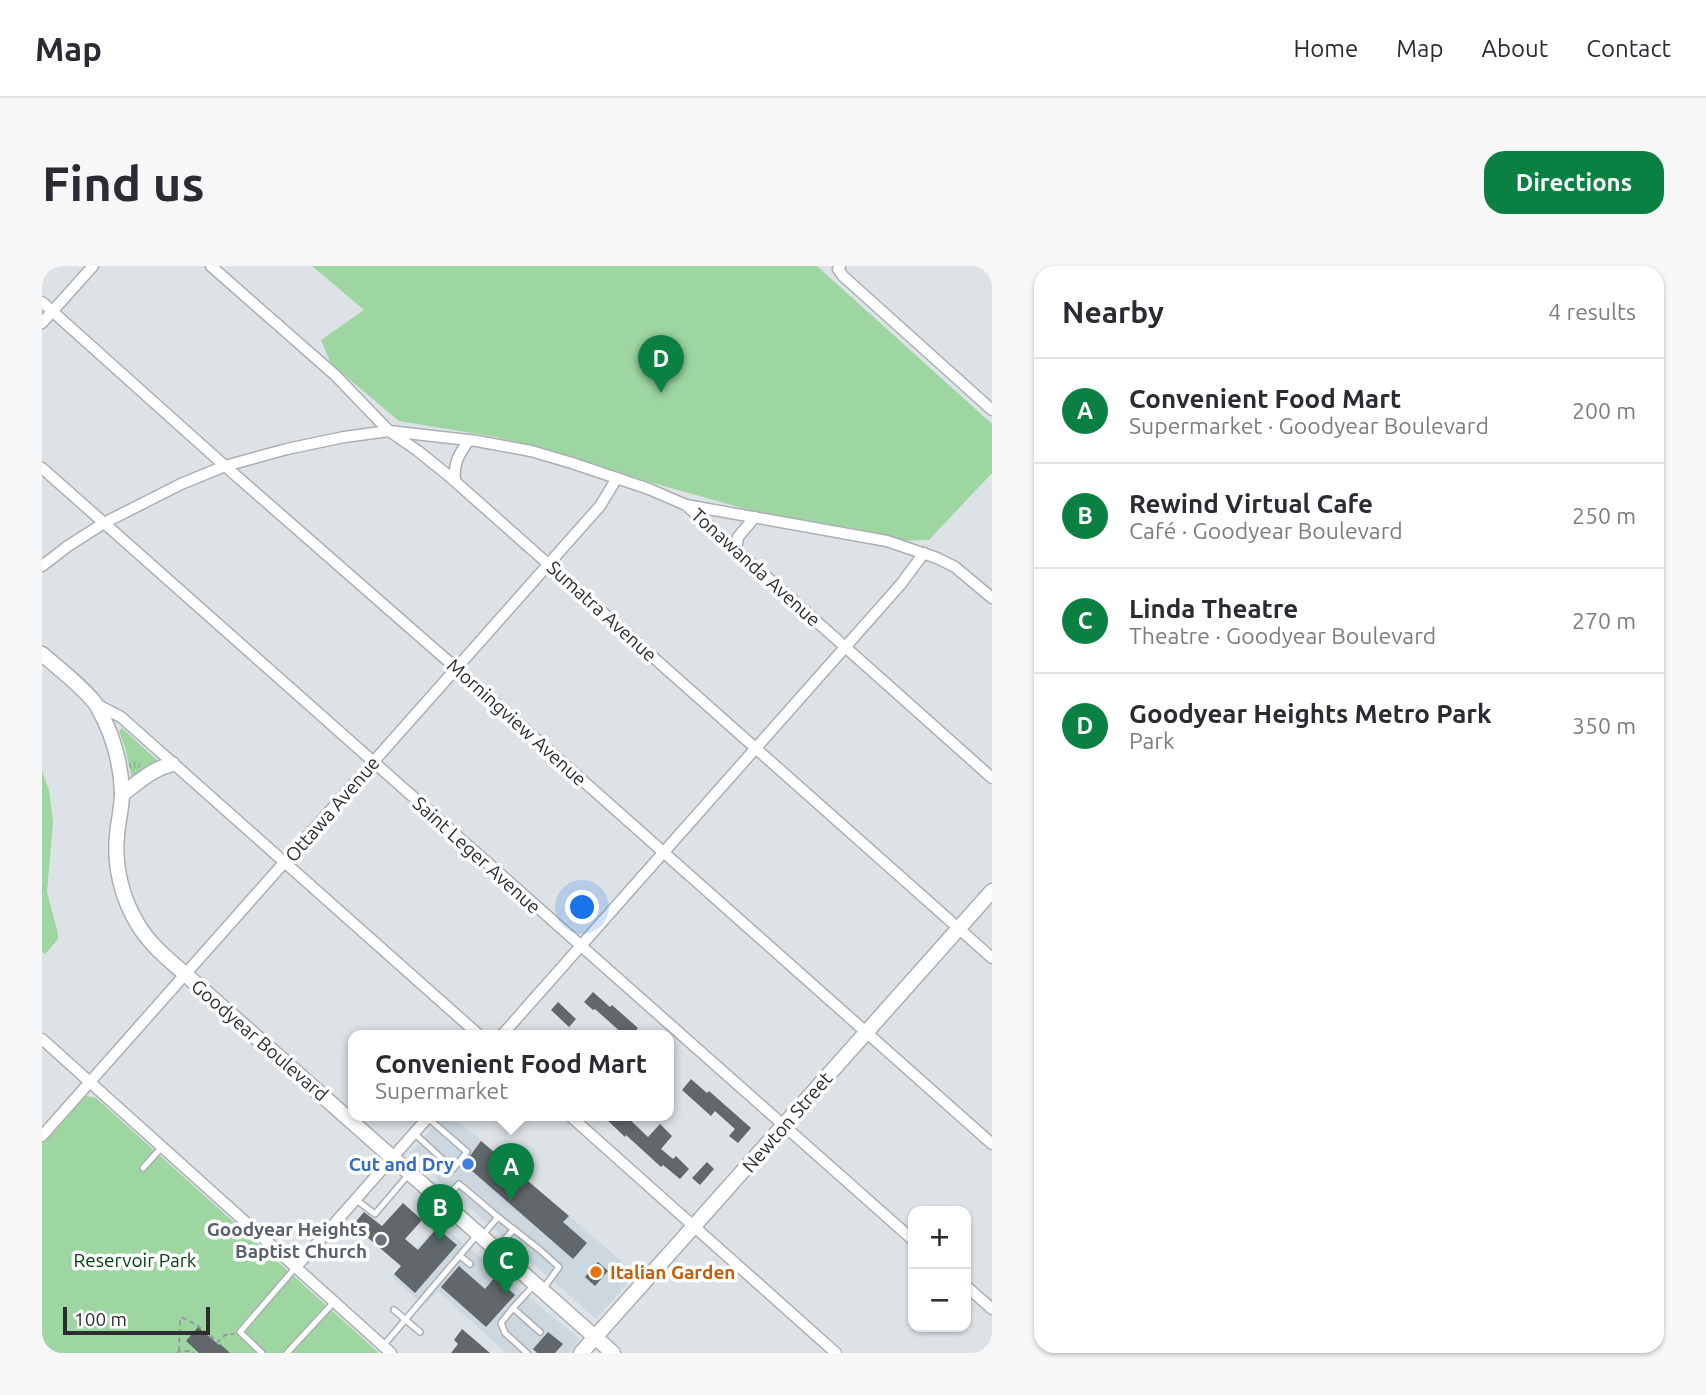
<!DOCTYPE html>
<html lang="en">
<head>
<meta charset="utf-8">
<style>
  :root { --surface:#fff; --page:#f7f7f7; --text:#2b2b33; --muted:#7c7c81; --line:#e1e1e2; --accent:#0b8043 }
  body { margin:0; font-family:Ubuntu,sans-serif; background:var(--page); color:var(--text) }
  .controls { position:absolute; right:21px; bottom:21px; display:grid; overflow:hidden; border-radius:14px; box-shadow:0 2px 5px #0004 }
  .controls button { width:63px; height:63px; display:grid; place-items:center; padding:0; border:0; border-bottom:2px solid var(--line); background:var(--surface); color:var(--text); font:35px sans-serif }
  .scale { position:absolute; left:21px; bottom:18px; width:147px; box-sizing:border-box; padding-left:7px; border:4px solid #2b2d2f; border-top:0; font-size:19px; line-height:24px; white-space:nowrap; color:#2b2d2f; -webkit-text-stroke:5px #fff; paint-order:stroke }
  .you { position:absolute; left:541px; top:642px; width:24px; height:24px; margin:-18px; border:5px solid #fff; border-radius:50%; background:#1a73e8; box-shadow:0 0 0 10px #1a73e833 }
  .badge { display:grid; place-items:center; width:46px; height:46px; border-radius:50%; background:var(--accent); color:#fff; font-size:23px; font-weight:700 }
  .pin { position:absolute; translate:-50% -58px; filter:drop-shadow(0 2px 4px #0008) }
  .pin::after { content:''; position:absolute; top:37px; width:24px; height:21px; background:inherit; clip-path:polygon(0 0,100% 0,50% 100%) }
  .popup { position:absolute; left:306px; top:764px; width:326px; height:91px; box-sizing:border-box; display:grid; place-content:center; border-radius:14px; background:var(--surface); filter:drop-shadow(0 2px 5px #0005); font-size:23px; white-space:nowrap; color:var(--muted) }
  .popup b { font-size:26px; color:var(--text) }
  .popup::after { content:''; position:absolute; left:50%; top:100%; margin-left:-14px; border:14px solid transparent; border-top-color:var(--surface) }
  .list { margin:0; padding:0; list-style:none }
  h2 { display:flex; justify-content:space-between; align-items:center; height:91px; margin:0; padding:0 28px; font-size:30px }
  h2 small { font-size:23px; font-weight:400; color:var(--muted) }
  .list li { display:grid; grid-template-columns:46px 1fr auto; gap:21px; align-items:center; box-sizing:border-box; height:105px; padding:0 28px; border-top:2px solid var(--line) }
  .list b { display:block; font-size:26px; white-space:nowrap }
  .list p { margin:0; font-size:23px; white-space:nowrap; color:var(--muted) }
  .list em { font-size:23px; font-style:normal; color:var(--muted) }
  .map { position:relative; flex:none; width:950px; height:1087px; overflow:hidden; border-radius:21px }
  header { display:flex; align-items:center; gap:42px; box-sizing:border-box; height:98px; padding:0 35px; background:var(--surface); border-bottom:2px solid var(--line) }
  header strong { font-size:33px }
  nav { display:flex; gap:38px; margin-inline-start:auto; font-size:24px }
  .intro { display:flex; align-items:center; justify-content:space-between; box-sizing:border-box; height:168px; padding:0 42px }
  h1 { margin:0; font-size:49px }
  .button { padding:18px 32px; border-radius:21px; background:var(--accent); color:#fff; font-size:24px; font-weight:700 }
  main { display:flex; gap:42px; padding:0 42px }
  aside { flex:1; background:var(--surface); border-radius:21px; box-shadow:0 2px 5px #0004 }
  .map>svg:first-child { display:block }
</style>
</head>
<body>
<header>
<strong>Map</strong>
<nav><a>Home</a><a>Map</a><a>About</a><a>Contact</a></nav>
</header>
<div class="intro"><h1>Find us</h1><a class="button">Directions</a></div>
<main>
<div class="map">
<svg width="950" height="1087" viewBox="0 0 950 1087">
  <defs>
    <pattern id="grass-tufts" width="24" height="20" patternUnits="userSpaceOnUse" patternTransform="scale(1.75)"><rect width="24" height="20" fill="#9ed6a2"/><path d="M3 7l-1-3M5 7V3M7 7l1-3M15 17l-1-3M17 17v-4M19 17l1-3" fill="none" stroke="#88b88c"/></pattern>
  </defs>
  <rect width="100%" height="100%" fill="#dde2e7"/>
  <!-- built -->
  <g fill="#ccd7e0">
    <path d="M402,849h6l32,26 154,133 -40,45 -187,-165z"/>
    <path d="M397,957l137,113 3,4 -10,13h-63l-68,-62 -14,15 -32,-29z"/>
  </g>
  <!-- grass -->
  <path fill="url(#grass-tufts)" d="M80,462l38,35 -28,16 -7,-32 -6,-16z"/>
  <!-- park -->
  <g fill="#9ed6a2">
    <path d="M270,0h505l175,158v49l-63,67 -42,1 -145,-33 -89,-25 -97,-31 -60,-15 -97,-16 -68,-57 -10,-24 43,-30z"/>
    <path d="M0,505l7,19 4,32 -6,70 11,42v5l-13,15 -3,-2z"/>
    <path d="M41,829l13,3 283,255h-337v-211z"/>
  </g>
  <!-- building -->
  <g fill="#62676b">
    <path d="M551,726l17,15 2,-2 26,23 -6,7h-8l-29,-26 -2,1 -9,-8z"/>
    <path d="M516,736l18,17 -7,8 -18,-17z"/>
    <path d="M649,813l16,14 2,-2 42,37 -13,15 -9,-7 6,-7 -20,-18 -4,5 -29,-26z"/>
    <path d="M560,849h23l23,22 12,-13 12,12 -11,13 12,10 3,-3 13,13 -9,10 -17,-14 -2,2 -35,-32 -1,2z"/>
    <path d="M439,875l88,75 -6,6 24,21 -14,16 -109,-95z"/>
    <path d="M665,896l7,7 -14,16 -8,-7z"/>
    <path d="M361,937l19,17 -17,19 13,11 19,-22 20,17 -42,48 -21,-19 7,-8 -48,-41 11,-13 18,14z"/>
    <path d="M556,996l10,9 -13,15 -10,-9z"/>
    <path d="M417,1000l26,23 10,-12 20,18 -29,32 -45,-40z"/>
    <path d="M156,1061l21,18 1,-1 10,9h-31l-13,-12z"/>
    <path d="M420,1063l28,24h-39l7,-9 -4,-4z"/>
    <path d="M506,1066l15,12 -8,9h-18l-4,-4z"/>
  </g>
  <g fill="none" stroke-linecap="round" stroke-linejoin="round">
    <defs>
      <g id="service">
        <path d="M372,867l39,36 14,-17 -39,-34"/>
        <path d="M101,902l19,-21"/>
        <path d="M313,933l20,15 34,-40"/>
        <path d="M402,933l15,-15 39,33 -16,19"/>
        <path d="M456,951l42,33 19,17 -16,22"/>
        <path d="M456,981l16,-18"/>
        <path d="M418,990l10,8"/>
        <path d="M493,1018l-22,24 27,24"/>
        <path d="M471,1042l-12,15 4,10 22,20"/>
        <path d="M352,1044l26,22"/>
        <path d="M341,1080l95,-112"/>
        <path d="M220,1087l-22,-21 56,-65"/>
        <path d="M245,1087l47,-51"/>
      </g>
      <g id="minor">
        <path d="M169,0l124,109 54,56 29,20 31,25 543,482"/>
        <path d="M798,0l-2,3 5,7 149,134"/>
        <path d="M0,36l183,164 231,202 536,476"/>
        <path d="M0,57l51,-57"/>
        <path d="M0,202l871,772"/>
        <path d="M413,215c-2,-17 4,-27 14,-41"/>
        <path d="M644,239l201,36 50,17 18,9 37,31"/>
        <path d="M694,284l2,-13 17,-20"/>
        <path d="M0,300l26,-20 36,-23 77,-39 44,-18 62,-17 57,-12 45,-6 88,10 54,10 41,12 77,26 37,16 306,273"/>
        <path d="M54,438l25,13 358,318"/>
        <path d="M460,769l399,-451 23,-31"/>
        <path d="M0,773l349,314"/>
        <path d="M527,849l267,238"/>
        <path d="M0,870l558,-630 17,-28"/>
        <path d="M254,1001l134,-152"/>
        <path d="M924,1020l26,23"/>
        <path d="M948,1087l2,-2"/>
      </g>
      <g id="tertiary">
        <path d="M0,388c14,12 46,37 55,52 15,26 24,57 25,87 0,14 -4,29 -5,43 -3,30 5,62 20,87 12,21 31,36 48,51l428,379"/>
        <path d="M80,528c17,-12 30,-25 50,-30"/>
        <path d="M539,1087l411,-462"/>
      </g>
    </defs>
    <!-- service casing -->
    <use href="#service" stroke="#aaafb4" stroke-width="8"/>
    <!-- minor casing -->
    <use href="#minor" stroke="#aaafb4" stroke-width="13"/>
    <!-- tertiary casing -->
    <use href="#tertiary" stroke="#aaafb4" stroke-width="17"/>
    <!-- path -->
    <g stroke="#95999c" stroke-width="2" stroke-dasharray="5 3.5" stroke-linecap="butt">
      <path d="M137,1085l1,-32 3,-1 14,7 21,17 7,-7 9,-1"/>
      <path d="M135,1087l2,-2h12l3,2"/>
    </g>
    <!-- service -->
    <use href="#service" stroke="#fff" stroke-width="5"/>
    <!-- minor -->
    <use href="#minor" stroke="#fff" stroke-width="10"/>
    <!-- tertiary -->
    <use href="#tertiary" stroke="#fff" stroke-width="14"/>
  </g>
  <!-- markers -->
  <circle fill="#3f7fe0" stroke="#fff" stroke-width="2.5" cx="426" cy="898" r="7"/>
  <circle fill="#6b7280" stroke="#fff" stroke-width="2.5" cx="339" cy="974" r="7"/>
  <circle fill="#e8710a" stroke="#fff" stroke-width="2.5" cx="554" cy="1006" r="7"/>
  <g text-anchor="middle" stroke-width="7" stroke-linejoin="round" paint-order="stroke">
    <!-- street labels -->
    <g font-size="19" fill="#2b2d2f" stroke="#fff">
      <text transform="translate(714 301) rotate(42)" y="7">Tonawanda Avenue</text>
      <text transform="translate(560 345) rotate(42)" y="7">Sumatra Avenue</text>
      <text transform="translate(475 456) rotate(42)" y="7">Morningview Avenue</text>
      <text transform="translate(290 543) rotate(-49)" y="7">Ottawa Avenue</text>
      <text transform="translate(435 589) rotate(42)" y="7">Saint Leger Avenue</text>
      <text transform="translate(218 774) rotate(41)" y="7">Goodyear Boulevard</text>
      <text transform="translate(745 856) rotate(-49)" y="7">Newton Street</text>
    </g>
    <!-- shop labels -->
    <g font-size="19" font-weight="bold" fill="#366cbe" stroke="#fff" text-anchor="end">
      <text x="412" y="905">Cut and Dry</text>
    </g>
    <!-- worship labels -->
    <g font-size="19" font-weight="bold" fill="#5b616d" stroke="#fff" text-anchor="end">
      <text x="325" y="970">Goodyear Heights<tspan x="325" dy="22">Baptist Church</tspan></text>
    </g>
    <!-- park labels -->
    <g font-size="19" fill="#00410f" stroke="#fff">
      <text x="93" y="1001">Reservoir Park</text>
    </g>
    <!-- food labels -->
    <g font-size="19" font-weight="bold" fill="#c56008" stroke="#fff" text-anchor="start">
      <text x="568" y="1013">Italian Garden</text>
    </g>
  </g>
</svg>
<div class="controls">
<button>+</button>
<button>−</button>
</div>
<div class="scale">100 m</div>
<div class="you"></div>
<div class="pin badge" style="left:469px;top:935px">A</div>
<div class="popup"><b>Convenient Food Mart</b>Supermarket</div>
<div class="pin badge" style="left:398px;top:976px">B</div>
<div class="pin badge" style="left:464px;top:1029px">C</div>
<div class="pin badge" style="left:619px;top:127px">D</div>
</div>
<aside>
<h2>Nearby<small>4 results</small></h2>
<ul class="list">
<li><span class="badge">A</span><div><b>Convenient Food Mart</b><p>Supermarket · Goodyear Boulevard</p></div><em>200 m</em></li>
<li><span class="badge">B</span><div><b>Rewind Virtual Cafe</b><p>Café · Goodyear Boulevard</p></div><em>250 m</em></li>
<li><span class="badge">C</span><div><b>Linda Theatre</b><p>Theatre · Goodyear Boulevard</p></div><em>270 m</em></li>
<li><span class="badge">D</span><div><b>Goodyear Heights Metro Park</b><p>Park</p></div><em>350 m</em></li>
</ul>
</aside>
</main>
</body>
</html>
